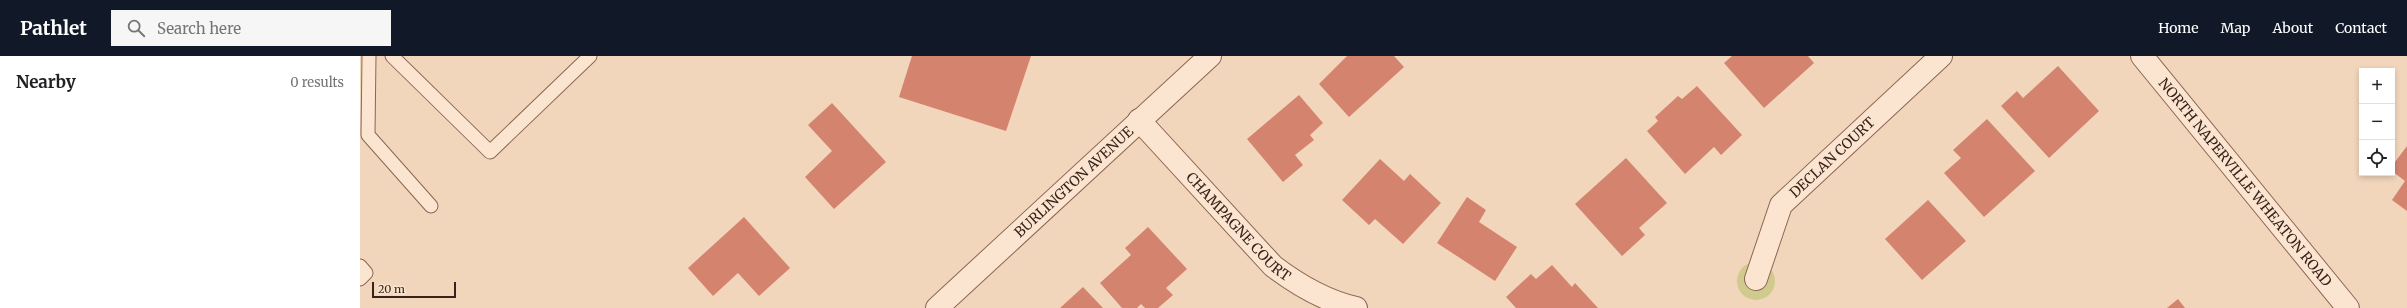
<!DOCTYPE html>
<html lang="en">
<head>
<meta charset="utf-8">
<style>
  :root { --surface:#fff; --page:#f6f6f6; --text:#202124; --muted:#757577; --line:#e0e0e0; --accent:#111827 }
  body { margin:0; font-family:Merriweather,serif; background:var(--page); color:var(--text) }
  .controls { position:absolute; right:12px; top:12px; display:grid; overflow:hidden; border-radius:0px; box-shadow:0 2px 6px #0003 }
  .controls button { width:36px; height:36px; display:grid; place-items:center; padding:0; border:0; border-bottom:1px solid var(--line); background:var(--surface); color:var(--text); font:20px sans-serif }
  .scale { position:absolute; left:12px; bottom:10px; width:84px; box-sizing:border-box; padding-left:4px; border:2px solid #38221a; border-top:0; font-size:11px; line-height:14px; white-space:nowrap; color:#38221a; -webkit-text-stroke:3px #f8e2cc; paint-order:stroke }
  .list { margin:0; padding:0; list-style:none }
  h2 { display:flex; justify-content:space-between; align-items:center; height:52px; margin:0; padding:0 16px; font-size:17px }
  h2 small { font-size:13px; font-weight:400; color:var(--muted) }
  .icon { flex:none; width:22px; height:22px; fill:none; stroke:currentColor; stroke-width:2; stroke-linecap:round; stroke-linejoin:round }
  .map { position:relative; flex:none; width:2047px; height:252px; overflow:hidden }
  header { display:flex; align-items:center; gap:24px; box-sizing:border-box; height:56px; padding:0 20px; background:var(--accent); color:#fff }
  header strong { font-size:19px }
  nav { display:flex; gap:22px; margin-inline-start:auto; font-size:14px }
  .search { width:280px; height:36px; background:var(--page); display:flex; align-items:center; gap:10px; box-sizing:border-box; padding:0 14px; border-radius:0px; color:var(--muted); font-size:15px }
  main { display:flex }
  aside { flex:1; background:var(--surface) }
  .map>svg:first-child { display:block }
</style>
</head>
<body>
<header>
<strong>Pathlet</strong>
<div class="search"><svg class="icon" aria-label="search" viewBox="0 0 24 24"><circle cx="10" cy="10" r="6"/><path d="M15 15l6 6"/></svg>Search here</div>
<nav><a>Home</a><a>Map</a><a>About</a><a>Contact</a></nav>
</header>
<main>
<aside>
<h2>Nearby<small>0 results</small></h2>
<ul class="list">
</ul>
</aside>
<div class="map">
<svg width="2047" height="252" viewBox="0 0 2047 252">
  <rect width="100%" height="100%" fill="#f2d6bc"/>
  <!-- green -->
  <circle fill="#d0ca8f" cx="1396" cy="225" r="19"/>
  <!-- building -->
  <g fill="#d4836e">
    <path d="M552,0h119l-25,75 -107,-34z"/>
    <path d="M987,0h47l10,11 -55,50 -30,-33z"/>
    <path d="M1372,0h76l6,7 -50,45 -40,-45z"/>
    <path d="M1698,10l41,45 -50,47 -48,-52 16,-15 6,7z"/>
    <path d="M1337,30l45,49 -21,20 -7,-8 -29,27 -38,-43 11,-10 -3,-4 23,-21 4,3z"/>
    <path d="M939,39l24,28 -13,12 4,5 -19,15 8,10 -20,17 -36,-43z"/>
    <path d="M472,47l54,59 -52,47 -29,-32 27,-26 -24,-26z"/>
    <path d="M1627,63l48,52 -51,46 -40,-44 17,-15 -8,-8z"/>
    <path d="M2047,90v65l-15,-11 13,-19 -13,-10v-5z"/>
    <path d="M1266,102l41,45 -28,25 6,7 -23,21 -47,-52z"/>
    <path d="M1020,103l24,22 6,-7 31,29 -38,41 -28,-25 -6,6 -27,-25z"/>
    <path d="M1107,141l19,13 -7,12 38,25 -22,34 -58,-38z"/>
    <path d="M1568,144l38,41 -44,39 -37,-41z"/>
    <path d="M384,161l46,51 -31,28 -21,-23 -25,23 -25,-28z"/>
    <path d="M788,171l39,42 -21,19 7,7 -15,13h-13l-4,-4 -4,4h-15l-22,-25 31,-28 -6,-7z"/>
    <path d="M1192,209l20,22 3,-4 23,25h-82l-10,-11 25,-23 5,5z"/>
    <path d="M723,231l20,21h-43z"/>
    <path d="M1818,243l7,9h-18z"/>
  </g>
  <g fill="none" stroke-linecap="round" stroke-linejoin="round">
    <defs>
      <g id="lane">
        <path d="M9,0l-1,79 63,71"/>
        <path d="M32,0l98,96 100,-96"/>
        <path d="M0,210l6,7 -6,6"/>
      </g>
      <g id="street">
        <path id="s1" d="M1782,0l206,252"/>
        <path id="s2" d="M779,64l134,146c25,19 52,35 83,42"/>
        <path id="s3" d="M1396,223l25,-74 160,-149"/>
        <path id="s4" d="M577,252l273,-252"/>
      </g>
    </defs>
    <!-- lane casing -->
    <use href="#lane" stroke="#8b6654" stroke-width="15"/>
    <!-- street casing -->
    <use href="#street" stroke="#8b6654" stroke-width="24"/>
    <!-- lane -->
    <use href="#lane" stroke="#fce5d0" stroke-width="13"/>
    <!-- street -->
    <use href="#street" stroke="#fce5d0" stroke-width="22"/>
  </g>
  <g text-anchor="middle" stroke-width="3.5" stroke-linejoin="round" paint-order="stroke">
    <!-- street labels -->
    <g font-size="14" fill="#38221a" stroke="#f8e2cc">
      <text dy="5" stroke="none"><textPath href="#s3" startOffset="148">DECLAN COURT</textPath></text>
      <text dy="5" stroke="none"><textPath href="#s4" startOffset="186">BURLINGTON AVENUE</textPath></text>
      <text dy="5" stroke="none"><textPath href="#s1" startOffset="163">NORTH NAPERVILLE WHEATON ROAD</textPath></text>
      <text dy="5" stroke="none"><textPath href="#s2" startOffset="146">CHAMPAGNE COURT</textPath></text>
    </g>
  </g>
</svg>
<div class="controls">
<button>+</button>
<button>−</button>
<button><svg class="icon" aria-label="locate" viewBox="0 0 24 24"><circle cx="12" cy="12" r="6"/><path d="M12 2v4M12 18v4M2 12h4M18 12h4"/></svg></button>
</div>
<div class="scale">20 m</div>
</div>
</main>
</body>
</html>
